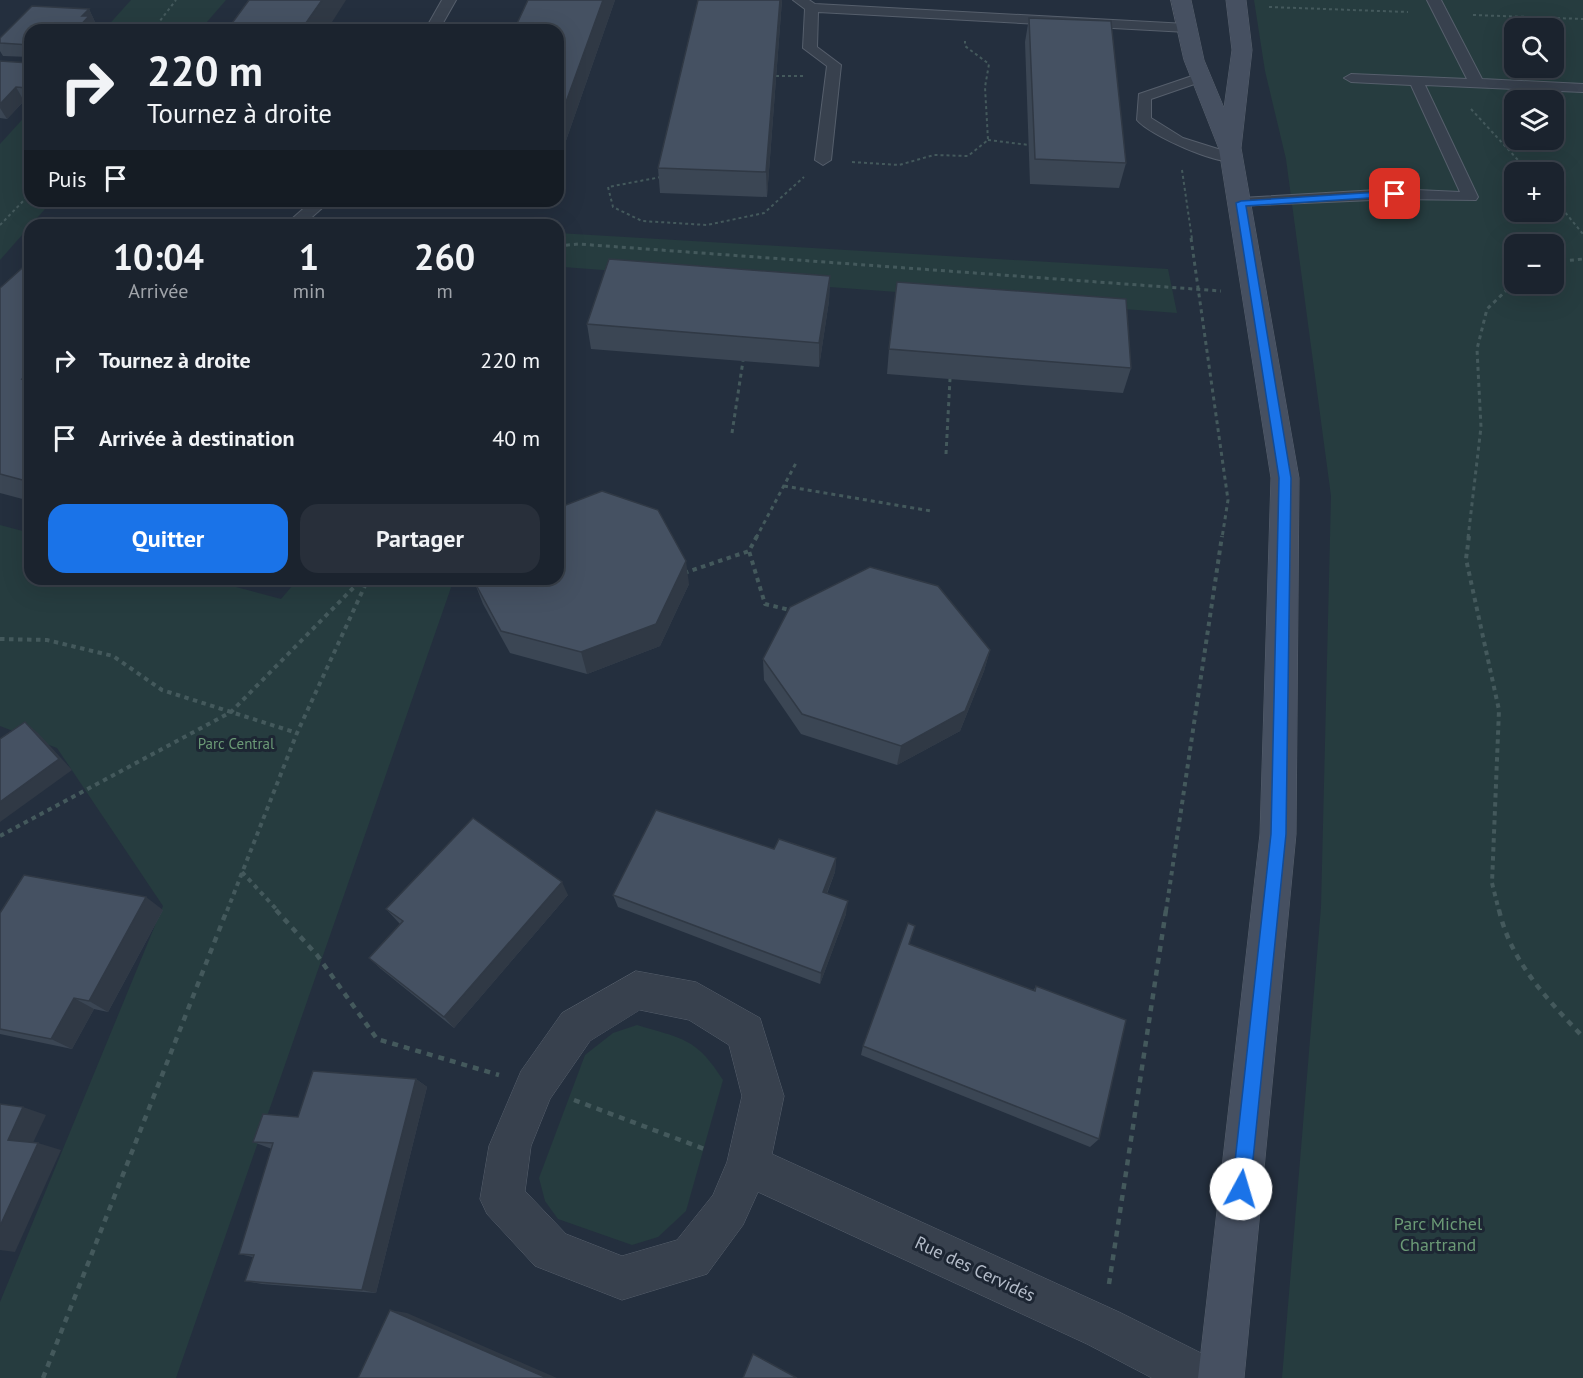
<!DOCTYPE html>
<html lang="fr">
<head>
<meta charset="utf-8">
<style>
	body { margin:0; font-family:"PT Sans",sans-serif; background:#282f3a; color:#f1f3f6; height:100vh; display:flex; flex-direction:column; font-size:22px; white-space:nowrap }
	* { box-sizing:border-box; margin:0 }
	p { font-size:20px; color:#a0a4aa }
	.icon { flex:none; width:33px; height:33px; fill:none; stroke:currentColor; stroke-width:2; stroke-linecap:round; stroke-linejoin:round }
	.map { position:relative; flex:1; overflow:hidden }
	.drawer { position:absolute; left:24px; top:219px; width:540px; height:366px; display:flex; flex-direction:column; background:#1b232e; border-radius:18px; box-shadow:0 6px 24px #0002,0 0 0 2px #39404a }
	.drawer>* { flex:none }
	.hud { position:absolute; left:24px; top:24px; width:540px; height:183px; border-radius:18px; box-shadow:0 6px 24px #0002,0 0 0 2px #39404a; background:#1b232e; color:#f1f3f6; overflow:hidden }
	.tools { position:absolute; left:1504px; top:18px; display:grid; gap:12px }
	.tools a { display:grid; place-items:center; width:60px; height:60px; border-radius:12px; background:#1b232e; box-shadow:0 6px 24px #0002,0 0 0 2px #39404a; font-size:30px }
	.pin { position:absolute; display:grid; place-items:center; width:51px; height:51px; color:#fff; margin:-26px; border-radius:12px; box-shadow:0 3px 9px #0006 }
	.me { position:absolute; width:66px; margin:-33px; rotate:6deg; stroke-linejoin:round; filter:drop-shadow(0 0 4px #0008) }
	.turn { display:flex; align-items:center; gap:21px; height:126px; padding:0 24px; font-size:27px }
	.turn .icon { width:78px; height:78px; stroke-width:2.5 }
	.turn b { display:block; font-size:42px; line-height:51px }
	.then { display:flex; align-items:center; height:57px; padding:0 24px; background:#0003; gap:12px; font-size:22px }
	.eta { display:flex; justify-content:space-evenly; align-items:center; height:102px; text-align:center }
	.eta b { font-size:36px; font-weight:700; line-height:42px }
	.button { display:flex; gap:12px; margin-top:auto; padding:12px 24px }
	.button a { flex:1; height:69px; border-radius:18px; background:#1a73e8; color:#fff; font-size:24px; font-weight:700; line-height:69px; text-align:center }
	.button a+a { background:#282f3a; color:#f1f3f6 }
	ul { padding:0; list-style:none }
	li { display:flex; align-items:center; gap:18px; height:78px; padding:0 24px }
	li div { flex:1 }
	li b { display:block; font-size:22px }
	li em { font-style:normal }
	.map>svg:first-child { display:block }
	.green { fill:#263c3f; fill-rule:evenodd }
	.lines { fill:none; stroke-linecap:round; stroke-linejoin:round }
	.lane-casing { stroke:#565f6c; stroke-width:2 }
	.street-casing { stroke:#565f6c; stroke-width:1 }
	.secondary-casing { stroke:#565f6c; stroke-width:1 }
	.path-far3 { stroke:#44595c; stroke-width:2; stroke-dasharray:3 3; stroke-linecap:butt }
	.path-far2 { stroke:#44595c; stroke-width:3; stroke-dasharray:4 4; stroke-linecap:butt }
	.path-far1 { stroke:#44595c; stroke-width:4; stroke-dasharray:4.5 4.5; stroke-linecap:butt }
	.path { stroke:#44595c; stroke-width:4.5; stroke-dasharray:6 6; stroke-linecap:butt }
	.lane { fill:#38414e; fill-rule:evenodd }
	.street { fill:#38414e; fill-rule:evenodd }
	.secondary { fill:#465061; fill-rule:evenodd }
	.wall { fill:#3b4654 }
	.shaded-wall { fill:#303945 }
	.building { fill:#455162; stroke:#303945; stroke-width:1.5 }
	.route { fill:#1a73e8; stroke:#114b97; stroke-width:1.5 }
	.labels { text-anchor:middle; stroke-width:6; stroke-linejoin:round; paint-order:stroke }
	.park-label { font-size:15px; fill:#6b9a76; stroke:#1d2633 }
	.near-park-label { font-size:18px; fill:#6b9a76; stroke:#1d2633 }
	.near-street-label { font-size:18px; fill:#b4bcc9; stroke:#1d2633 }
</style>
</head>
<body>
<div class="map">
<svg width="1583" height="1378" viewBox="0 0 1583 1378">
	<rect width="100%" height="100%" fill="#242f3e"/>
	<g class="green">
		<polygon points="131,0 226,0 200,30 104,30"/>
		<path d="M 1254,0 L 1583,0 L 1583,1378 L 1282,1378 L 1321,907 L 1331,496 L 1286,159 L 1265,71 ZM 1515,28 L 1554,28 L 1554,68 L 1515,68 ZM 1515,100 L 1554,100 L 1554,140 L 1515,140 ZM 1515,172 L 1554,172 L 1554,212 L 1515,212 ZM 1515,244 L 1554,244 L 1554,284 L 1515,284 Z"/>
		<polygon points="30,111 30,201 52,201 0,260 0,144"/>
		<polygon points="558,233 1168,269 1177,313 563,267 558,281"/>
		<polygon points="0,525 30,533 30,579 206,579 281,599 298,579 454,579 176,1378 0,1378 0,1302 163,906 57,748 0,726"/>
		<path d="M 637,1025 C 682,1039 696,1037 723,1080 L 686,1211 L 658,1237 L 632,1245 L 558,1219 L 545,1201 L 539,1178 L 585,1055 L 613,1033 Z"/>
	</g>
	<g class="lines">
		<defs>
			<g id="lane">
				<polygon points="442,0 456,0 439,30 425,30"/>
				<polygon points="793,0 809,0 815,4 1187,24 1194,28 1187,32 818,12 817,47 841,65 831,160 823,165 815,160 827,66 803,48 805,9"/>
				<polygon points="1427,0 1441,0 1482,79 1583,84 1583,92 1425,85 1478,197 1476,200 1395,199 1235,206 1233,203 1241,198 1395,189 1460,192 1411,85 1351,82 1344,78 1351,74 1467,79"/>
				<path d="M 1201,73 L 1208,77 L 1206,80 L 1151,99 L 1151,118 L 1183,138 L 1237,155 L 1240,158 L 1237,161 C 1219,166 1149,135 1137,120 L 1139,94 Z"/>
				<polygon points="312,201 330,201 303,225 285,225"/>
			</g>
			<path id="street" d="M 636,971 L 696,982 L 760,1018 L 784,1096 L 772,1154 L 1119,1312 L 1217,1361 L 1223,1378 L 1152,1378 L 1087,1344 L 758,1192 L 743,1225 L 707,1274 L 622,1300 L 535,1266 L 487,1214 L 480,1199 L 489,1146 L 521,1071 L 562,1013 ZM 640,1010 L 689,1020 L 729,1045 L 742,1096 L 727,1162 L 713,1195 L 677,1240 L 622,1256 L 566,1234 L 525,1191 L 531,1146 L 550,1099 L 590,1041 Z"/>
			<polygon id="secondary" points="1171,0 1191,0 1204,60 1224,108 1232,50 1226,0 1246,0 1252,50 1241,148 1299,478 1296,834 1244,1378 1198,1378 1260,834 1271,478 1219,149 1184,60"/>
		</defs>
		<use href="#lane" class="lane-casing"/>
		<use href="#street" class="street-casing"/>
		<use href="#secondary" class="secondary-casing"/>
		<g class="path-far3">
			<polyline points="1269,7 1408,12"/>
			<polyline points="1473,15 1583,19"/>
			<polyline points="153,30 176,0"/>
			<polyline points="776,76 805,76"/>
			<polyline points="1471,109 1529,172"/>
			<polyline points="988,140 1029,145"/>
			<polyline points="852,162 899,165 934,155 968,156 988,140 985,87 989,64 965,46 965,41"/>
			<polyline points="1182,170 1192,239"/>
			<polyline points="661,177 608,187 613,207 642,221 707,225 764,213 804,177"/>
			<polyline points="1554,199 1583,234"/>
			<polyline points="0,225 30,194"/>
		</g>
		<g class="path-far2">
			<polyline points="1191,238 1228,500 1222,538"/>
			<polyline points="558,246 578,244 1221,291"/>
			<polyline points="1554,262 1583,259"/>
			<polyline points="732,433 743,361"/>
			<polyline points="946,454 950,379"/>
			<polyline points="784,486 931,511"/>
			<polyline points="756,538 796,463"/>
			<polyline points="1468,538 1481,427 1477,349 1487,309 1515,282"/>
		</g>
		<g class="path-far1">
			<polyline points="757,536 749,551 765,604 794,611"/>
			<polyline points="1469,536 1466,559 1499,710 1492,883 1499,911"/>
			<polyline points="684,573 749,551"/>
			<polyline points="0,639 47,640 113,656 162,690 297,733"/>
			<polyline points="0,836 231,712 362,579"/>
			<polyline points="242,872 278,911"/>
			<polyline points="227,911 297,733 368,579"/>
			<polyline points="1166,911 1222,536"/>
		</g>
		<g class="path">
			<polyline points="276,910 317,955 377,1039 499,1075"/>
			<path d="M 1499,910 C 1511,962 1547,999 1583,1037"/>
			<polyline points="574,1100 707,1150"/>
			<polyline points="1109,1284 1166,910"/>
			<polyline points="43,1378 227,910"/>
		</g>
		<use href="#lane" class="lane"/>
		<use href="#street" class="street"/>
		<use href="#secondary" class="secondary"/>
	</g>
	<g class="wall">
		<polygon points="528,0 615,0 562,152 558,152 558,30"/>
		<polygon points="782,0 767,197 660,193 658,168"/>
		<polygon points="32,6 89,9 95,22 93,24 96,29 95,30 30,30 30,57 3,56 0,51 0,38"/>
		<polygon points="1029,18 1126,163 1119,188 1030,184 1025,42"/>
		<polygon points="0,61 30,63 30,101 24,101 7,119 0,118"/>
		<polygon points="30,261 30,501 0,493 0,288"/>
		<polygon points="830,276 829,301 819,367 591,349 587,324"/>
		<polygon points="889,349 1131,368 1123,393 887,374"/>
		<polygon points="474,581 689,584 660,646 587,674 510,653 483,604"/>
		<polygon points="990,650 984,671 960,731 897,765 801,734 764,680 763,659"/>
		<polygon points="774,849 836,858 835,872 827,894 846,914 820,984 618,907 613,895"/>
		<polygon points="568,895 454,1028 381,969 369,958 400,924 386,909"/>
		<polygon points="163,910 108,1012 94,1009 72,1049 0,1034 0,913"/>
		<polygon points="910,944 1033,991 1036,986 1099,1139 1090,1147 861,1055 863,1046"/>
		<polygon points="416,1079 427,1087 376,1293 262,1284 245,1281 253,1257 239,1254 272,1149 253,1142 298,1117"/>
	</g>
	<g class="shaded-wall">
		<polygon points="322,0 346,0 327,30 301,30"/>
		<polygon points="603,0 615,0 562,152 558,133 558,124"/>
		<polygon points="780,0 782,0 767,197 766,172"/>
		<polygon points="89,9 95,22 93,24 96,29 95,30 76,30 82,16"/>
		<polygon points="16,87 24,101 7,119 0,108 0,104"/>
		<polygon points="830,276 829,301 819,367 819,343"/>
		<polygon points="30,371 30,389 22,379"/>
		<polygon points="686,561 689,584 660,646 587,674 581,652"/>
		<polygon points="990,650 984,671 960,731 897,765 901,746"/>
		<polygon points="25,722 38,733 72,770 0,822 0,802"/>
		<polygon points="836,858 835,872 822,905 823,892"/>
		<polygon points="562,882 568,895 454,1028 444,1017"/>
		<polygon points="146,897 163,910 108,1012 89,1001"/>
		<polygon points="848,901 846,914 820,984 821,973"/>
		<polygon points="74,998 94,1009 72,1049 51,1039"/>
		<polygon points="416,1079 427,1087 376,1293 362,1290"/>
		<polygon points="23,1107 46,1115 31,1147 8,1140"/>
		<polygon points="38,1143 61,1150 15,1252 0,1250 0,1226"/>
		<polygon points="390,1310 407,1313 557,1378 547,1378"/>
	</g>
	<g class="building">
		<polygon points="249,0 322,0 301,30 227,30"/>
		<polygon points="528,0 603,0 558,124 558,30 514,30"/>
		<polygon points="698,0 780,0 766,172 658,168"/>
		<polygon points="32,6 89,9 82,16 89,16 76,30 30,30 30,45 0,43 0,38"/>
		<polygon points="1029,18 1111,21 1126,163 1035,159"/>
		<polygon points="0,61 30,63 30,70 28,72 30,73 30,86 28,88 16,87 0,104"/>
		<polygon points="609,259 830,276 819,343 587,324"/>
		<polygon points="30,261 30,371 22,379 30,381 30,482 0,474 0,288"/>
		<polygon points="897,282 1126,299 1131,368 889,349"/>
		<polygon points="602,491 658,510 686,561 656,624 581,652 501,631 474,581 476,579 558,579 558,508"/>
		<polygon points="870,567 938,586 990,650 965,711 901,746 802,714 763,659 790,607"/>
		<polygon points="25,722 59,759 0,802 0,739"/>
		<polygon points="656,810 774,849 779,839 836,858 823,892 848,901 821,973 613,895"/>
		<polygon points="473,818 562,882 444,1017 369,958 403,921 386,909"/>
		<polygon points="24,875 146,897 89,1001 74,998 51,1039 0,1029 0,913"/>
		<polygon points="908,923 915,926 909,944 1035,991 1036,986 1126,1020 1099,1139 863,1046"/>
		<polygon points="313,1071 416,1079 362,1290 245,1281 254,1255 239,1254 273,1143 253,1142 263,1114 298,1117"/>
		<polygon points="0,1104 23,1107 8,1140 38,1143 0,1226"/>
		<polygon points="390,1310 547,1378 358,1378"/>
		<polygon points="753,1354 797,1378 743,1378"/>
	</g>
	<polygon class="route" points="1395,191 1399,192 1399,196 1246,206 1291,478 1286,834 1250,1189 1247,1195 1241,1198 1235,1195 1232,1189 1271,834 1279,478 1236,203 1241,201"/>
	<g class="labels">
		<g class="park-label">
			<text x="236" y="749">Parc Central</text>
		</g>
		<g class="near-park-label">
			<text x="1438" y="1230">Parc Michel<tspan x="1438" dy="21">Chartrand</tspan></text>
		</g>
		<g class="near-street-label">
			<text transform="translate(975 1269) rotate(25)" y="6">Rue des Cervidés</text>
		</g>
	</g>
</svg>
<div class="tools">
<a><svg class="icon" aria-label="search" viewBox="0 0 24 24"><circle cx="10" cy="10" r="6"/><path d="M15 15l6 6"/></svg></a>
<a><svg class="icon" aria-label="layers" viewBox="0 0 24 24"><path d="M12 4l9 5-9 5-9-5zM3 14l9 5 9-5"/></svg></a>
<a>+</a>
<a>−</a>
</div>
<div class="pin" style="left:1395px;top:194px;background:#d93025"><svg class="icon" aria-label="arrive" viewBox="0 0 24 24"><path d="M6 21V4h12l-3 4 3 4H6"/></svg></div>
<svg class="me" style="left:1241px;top:1189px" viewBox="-20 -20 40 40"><circle r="19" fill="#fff"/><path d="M0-13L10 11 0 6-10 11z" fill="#1a73e8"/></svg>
<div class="hud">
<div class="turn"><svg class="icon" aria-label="right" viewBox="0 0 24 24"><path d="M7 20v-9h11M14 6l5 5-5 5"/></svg><div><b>220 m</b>Tournez à droite</div></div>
<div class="then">Puis<svg class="icon" aria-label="arrive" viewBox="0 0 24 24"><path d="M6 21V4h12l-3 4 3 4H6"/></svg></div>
</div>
<section class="drawer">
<div class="eta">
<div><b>10:04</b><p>Arrivée</p></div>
<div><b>1</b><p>min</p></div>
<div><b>260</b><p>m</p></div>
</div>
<ul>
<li><svg class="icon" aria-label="right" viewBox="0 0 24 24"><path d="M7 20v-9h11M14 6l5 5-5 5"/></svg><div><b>Tournez à droite</b></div><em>220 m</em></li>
<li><svg class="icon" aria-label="arrive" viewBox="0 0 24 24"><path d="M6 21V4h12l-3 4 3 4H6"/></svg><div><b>Arrivée à destination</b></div><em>40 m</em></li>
</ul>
<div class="button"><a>Quitter</a><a>Partager</a></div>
</section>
</div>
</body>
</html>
